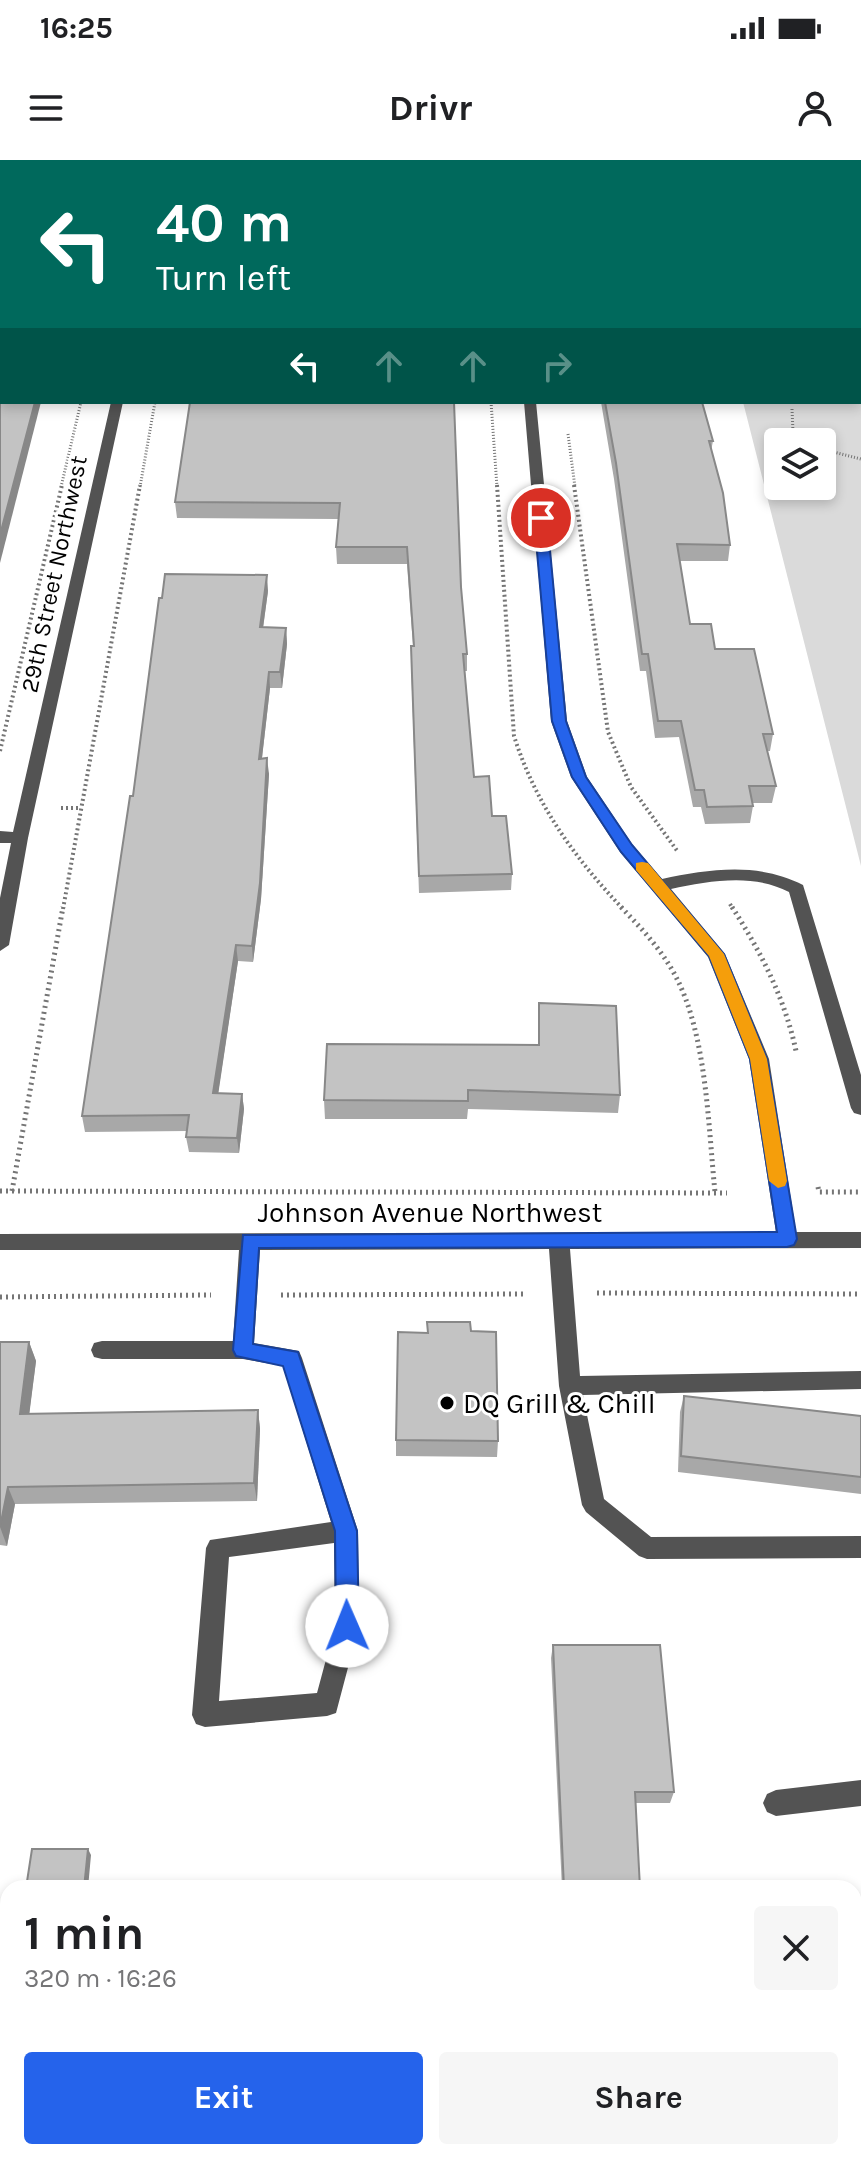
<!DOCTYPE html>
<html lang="en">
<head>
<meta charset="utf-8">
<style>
	body { margin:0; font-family:Karla,sans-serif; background:#f6f6f6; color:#202124; height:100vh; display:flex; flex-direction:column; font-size:30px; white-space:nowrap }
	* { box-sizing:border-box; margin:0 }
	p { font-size:26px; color:#757577 }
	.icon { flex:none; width:44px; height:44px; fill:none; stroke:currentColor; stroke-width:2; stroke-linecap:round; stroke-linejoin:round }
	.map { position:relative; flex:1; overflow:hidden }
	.sheet { position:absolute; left:0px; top:1720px; width:862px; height:280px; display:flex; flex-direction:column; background:#fff; border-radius:24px 24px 0 0; box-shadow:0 4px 12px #0003 }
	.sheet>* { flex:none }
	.top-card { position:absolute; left:0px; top:0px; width:862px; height:244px; box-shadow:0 4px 12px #0003; background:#00695c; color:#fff; overflow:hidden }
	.controls { position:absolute; left:764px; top:268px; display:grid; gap:16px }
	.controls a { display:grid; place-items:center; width:72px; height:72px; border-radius:8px; background:#fff; box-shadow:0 4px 12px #0003; font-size:40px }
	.pin { position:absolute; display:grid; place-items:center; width:68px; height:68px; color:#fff; margin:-34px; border:4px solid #fff; border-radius:50%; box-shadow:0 2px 8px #0007 }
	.me { position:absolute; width:88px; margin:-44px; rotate:359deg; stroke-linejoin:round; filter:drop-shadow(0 0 6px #0008) }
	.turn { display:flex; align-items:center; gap:28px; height:168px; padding:0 24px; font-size:36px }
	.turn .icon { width:104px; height:104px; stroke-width:2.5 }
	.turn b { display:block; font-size:56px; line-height:68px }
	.lanes { display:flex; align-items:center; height:76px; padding:0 24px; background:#0003; justify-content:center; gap:40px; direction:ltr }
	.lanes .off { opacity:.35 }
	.round { display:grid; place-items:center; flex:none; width:84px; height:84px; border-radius:8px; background:#f6f6f6 }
	.overview { display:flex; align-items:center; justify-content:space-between; height:136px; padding:0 24px }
	h1 { font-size:48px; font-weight:700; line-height:60px }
	.action { display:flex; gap:16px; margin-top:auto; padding:16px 24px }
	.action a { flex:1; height:92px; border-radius:8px; background:#2563eb; color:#fff; font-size:32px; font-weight:700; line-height:92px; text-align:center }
	.action a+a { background:#f6f6f6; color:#202124 }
	.status { display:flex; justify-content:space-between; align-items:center; height:56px; padding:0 40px; background:#fff; direction:ltr }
	.status svg { height:22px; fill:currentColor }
	header { display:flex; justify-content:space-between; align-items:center; height:104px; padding:0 24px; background:#fff; font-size:36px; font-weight:700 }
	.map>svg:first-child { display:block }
	.green { fill:#dadada; fill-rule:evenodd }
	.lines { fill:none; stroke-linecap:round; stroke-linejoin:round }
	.stream { fill:#a1a1a1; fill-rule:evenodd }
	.path-far2 { stroke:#757575; stroke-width:3; stroke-dasharray:1 2; stroke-linecap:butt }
	.path-far1 { stroke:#757575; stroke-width:4; stroke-dasharray:2 3; stroke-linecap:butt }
	.path { stroke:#757575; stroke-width:5; stroke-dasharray:2 4; stroke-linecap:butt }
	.minor { fill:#535353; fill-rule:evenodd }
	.wall { fill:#a8a8a8 }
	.shaded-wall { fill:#888 }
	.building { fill:#c3c3c3; stroke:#888; stroke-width:2 }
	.route { fill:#2563eb; stroke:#184099; stroke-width:2 }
	.slow { fill:#f59e0b }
	.poi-dot { fill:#000; stroke:#fff; stroke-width:3 }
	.labels { text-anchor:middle; stroke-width:6; stroke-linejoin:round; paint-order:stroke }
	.far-street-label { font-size:24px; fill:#000; stroke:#fff }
	.street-label { font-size:28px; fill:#000; stroke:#fff }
	.poi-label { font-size:28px; fill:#000; stroke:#fff; text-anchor:start }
</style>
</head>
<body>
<div class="status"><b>16:25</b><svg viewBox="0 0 49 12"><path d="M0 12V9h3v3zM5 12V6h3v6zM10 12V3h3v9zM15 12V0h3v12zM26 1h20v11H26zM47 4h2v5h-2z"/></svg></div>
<header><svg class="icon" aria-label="menu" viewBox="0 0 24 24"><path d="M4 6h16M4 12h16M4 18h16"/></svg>Drivr<svg class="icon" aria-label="person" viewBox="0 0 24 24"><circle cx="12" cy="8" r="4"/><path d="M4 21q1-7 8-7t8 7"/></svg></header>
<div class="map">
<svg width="861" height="2000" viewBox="0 0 861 2000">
	<rect width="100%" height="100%" fill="#fff"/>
	<g class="green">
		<polygon points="0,0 530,0 531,2 2,2 0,77"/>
		<path d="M 861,124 L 861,706 L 743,242 L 860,242 ZM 822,282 L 822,326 L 778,326 L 778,282 Z"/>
	</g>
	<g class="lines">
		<g class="stream">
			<polygon points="147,0 175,0 172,2 144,2"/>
			<rect x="860" y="12" width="1" height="4"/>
			<rect x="0" y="16" width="2" height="4"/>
		</g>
		<g class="path-far2">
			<polyline points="491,242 497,327"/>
			<polyline points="792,249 793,272 809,282"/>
			<polyline points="568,274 575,327"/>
			<polyline points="822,289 861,299"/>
			<polyline points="61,327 81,242"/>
			<polyline points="140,327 155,242"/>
		</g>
		<g class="path-far1">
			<path d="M 497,325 L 514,576 C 536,645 574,697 623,749"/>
			<polyline points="574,325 608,572 631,627 678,692"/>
			<polyline points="0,591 62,325"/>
			<polyline points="61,648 81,648"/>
			<polyline points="730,744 733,749"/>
			<polyline points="63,749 140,325"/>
		</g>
		<g class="path">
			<path d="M 621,747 C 641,768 661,789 675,815 C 707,875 708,965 715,1032"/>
			<path d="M 732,747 C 761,792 785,839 796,891"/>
			<polyline points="818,1027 819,1032 861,1032"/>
			<polyline points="0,1031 727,1033"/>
			<polyline points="12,1031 63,747"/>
			<polyline points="597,1133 861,1134"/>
			<polyline points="281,1135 527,1134"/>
			<polyline points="0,1137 211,1135"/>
		</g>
		<g class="minor">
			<rect x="860" y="101" width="1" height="6"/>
			<polygon points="111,242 123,242 28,678 9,785 0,791 0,738 11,683 0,683 0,671 13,672"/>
			<path d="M 524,242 L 536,242 L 567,561 L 587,617 L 632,684 L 662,719 C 709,709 759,702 803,725 L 861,915 L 861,955 L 854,953 L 851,948 L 789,732 C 753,713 709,721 671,729 L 725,794 L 769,899 L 796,1072 L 861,1072 L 861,1088 L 570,1089 L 580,1216 L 861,1211 L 861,1229 L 583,1235 L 604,1339 L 651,1377 L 861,1376 L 861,1398 L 647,1399 L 639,1396 L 586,1352 L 582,1345 L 559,1226 L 549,1089 L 260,1090 L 254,1183 L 299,1191 L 302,1198 L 358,1371 L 359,1466 L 336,1553 L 327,1556 L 205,1567 L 196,1564 L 192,1555 L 206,1388 L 210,1380 L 331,1362 L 283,1206 L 243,1199 L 102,1199 L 94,1197 L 91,1190 L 94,1183 L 102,1181 L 233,1181 L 239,1090 L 0,1090 L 0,1074 L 776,1072 L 749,899 L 708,797 L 620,692 L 571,617 L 551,561 ZM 334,1383 L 335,1466 L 317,1533 L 219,1541 L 229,1397 Z"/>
			<polygon points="861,1620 861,1646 776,1656 767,1652 763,1643 767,1634 776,1630"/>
			<polygon points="0,1843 8,1844 8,1872 0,1871"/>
			<polygon points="83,1992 113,1992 112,2000 82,2000"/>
		</g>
	</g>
	<g class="wall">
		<polygon points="454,242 461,427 467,494 467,511 465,511 474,617 492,656 512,714 511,730 419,733 411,503 413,486 407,404 337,404 336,387 338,359 177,358 175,342"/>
		<polygon points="601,242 702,242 713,281 711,291 730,385 728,401 680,401 690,464 715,489 773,574 770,591 767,591 776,626 772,643 752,643 753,646 750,663 705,664 701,647 693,647 679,577 655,578 646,511 640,511 614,319"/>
		<polygon points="268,431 263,467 286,468 287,484 282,528 270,528 262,598 269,614 261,739 253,802 238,801 218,933 242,934 244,949 239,993 189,992 186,977 187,971 85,972 82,956 133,636"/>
		<polygon points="539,843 620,935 618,953 468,949 467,959 325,959 324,940 538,885"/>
		<polygon points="471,1171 498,1281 497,1297 396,1296 396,1280 428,1173"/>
		<polygon points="0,1182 29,1182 36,1201 29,1254 258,1250 260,1269 257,1341 15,1344 7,1386 0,1385"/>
		<polygon points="684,1236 861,1256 861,1334 678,1312 680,1252"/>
		<polygon points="553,1485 674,1632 670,1643 636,1643 640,1728 562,1728 551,1498"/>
		<polygon points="0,1926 8,1926 8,1981 0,1980"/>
		<polygon points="656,1992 765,1992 656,1993"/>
	</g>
	<g class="shaded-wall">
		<polygon points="35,242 41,242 0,403 0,375"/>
		<polygon points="267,415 268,431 261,483 260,467"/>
		<polygon points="286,468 287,484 282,528 280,512"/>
		<polygon points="269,512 270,528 260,615 259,599"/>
		<polygon points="267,598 269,614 261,739 253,802 252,786"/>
		<polygon points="236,785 238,801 216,949 213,933"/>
		<polygon points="242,934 244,949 239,993 237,978"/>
		<polygon points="29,1182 36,1201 27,1272 20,1254"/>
		<polygon points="258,1250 260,1269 257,1341 254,1323"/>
		<polygon points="8,1327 15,1344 7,1386 0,1367"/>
		<polygon points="88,1689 91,1695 88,1728 84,1728"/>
	</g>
	<g class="building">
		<polygon points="0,203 2,203 2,242 35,242 0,375"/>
		<polygon points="190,242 454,242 461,427 467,494 463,494 474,617 489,616 492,656 506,656 512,714 419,716 411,486 414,486 407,387 336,387 340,343 175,342"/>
		<polygon points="605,242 702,242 713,281 709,281 723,333 730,385 677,384 690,464 711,464 715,489 754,489 773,574 763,574 776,626 749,626 753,646 707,647 704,630 695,630 681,561 658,561 648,494 642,494 616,303"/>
		<polygon points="165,414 267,415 260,467 286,468 280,512 269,512 259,599 267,598 260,723 252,786 236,785 213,933 242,934 237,978 186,977 189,955 82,956 130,636 133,636 159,438 162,438"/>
		<polygon points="539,843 616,846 620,935 468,930 468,941 324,940 327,884 539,885"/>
		<polygon points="427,1162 470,1162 471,1171 496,1172 498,1281 396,1280 398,1172 428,1173"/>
		<polygon points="0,1182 29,1182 20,1254 258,1250 254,1323 8,1327 0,1367"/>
		<polygon points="684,1236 861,1256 861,1317 681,1296"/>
		<polygon points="553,1485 660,1485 674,1632 635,1632 640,1728 564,1728"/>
		<polygon points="32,1689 88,1689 84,1728 26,1728"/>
		<rect x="0" y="1926" width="8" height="47"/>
	</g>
	<polygon class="route" points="541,354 547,358 566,561 586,617 632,685 724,794 767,899 797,1079 794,1085 787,1087 259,1088 253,1184 298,1192 357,1371 359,1466 355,1473 347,1476 340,1473 336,1466 335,1371 283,1206 236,1196 233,1190 243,1075 777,1072 750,899 709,796 621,692 572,617 552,561 534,358"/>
	<polygon class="slow" points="642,702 648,703 724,794 767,899 787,1021 785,1026 778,1028 769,1021 750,899 709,796 636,710 636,703"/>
	<circle class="poi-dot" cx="447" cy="1243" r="8"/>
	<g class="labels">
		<g class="far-street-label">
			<text transform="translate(54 414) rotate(-78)" y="8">29th Street Northwest</text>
		</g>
		<g class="street-label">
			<text x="430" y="1062">Johnson Avenue Northwest</text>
		</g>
		<g class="poi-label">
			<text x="463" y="1253">DQ Grill &amp; Chill</text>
		</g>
	</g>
</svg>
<div class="controls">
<a><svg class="icon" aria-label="layers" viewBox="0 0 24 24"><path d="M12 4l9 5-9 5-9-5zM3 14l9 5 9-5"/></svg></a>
</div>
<div class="pin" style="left:541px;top:358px;background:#d93025"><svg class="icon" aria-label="arrive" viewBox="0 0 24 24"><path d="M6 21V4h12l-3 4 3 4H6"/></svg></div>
<svg class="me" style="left:347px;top:1466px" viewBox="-20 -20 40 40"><circle r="19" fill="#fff"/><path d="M0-13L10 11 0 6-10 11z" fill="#2563eb"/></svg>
<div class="top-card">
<div class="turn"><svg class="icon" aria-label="left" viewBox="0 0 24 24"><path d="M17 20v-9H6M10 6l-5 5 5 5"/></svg><div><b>40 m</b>Turn left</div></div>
<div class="lanes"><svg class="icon" aria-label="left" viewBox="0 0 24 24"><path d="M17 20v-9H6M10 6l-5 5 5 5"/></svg><svg class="icon off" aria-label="ahead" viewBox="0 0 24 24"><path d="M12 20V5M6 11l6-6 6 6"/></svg><svg class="icon off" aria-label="ahead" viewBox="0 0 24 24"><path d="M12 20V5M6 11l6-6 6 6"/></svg><svg class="icon off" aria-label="right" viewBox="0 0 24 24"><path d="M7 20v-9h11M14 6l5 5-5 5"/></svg></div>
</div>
<section class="sheet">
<div class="overview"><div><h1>1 min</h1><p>320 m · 16:26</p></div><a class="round"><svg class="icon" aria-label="close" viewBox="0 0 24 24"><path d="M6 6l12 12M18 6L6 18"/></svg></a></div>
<div class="action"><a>Exit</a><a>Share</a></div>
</section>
</div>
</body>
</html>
